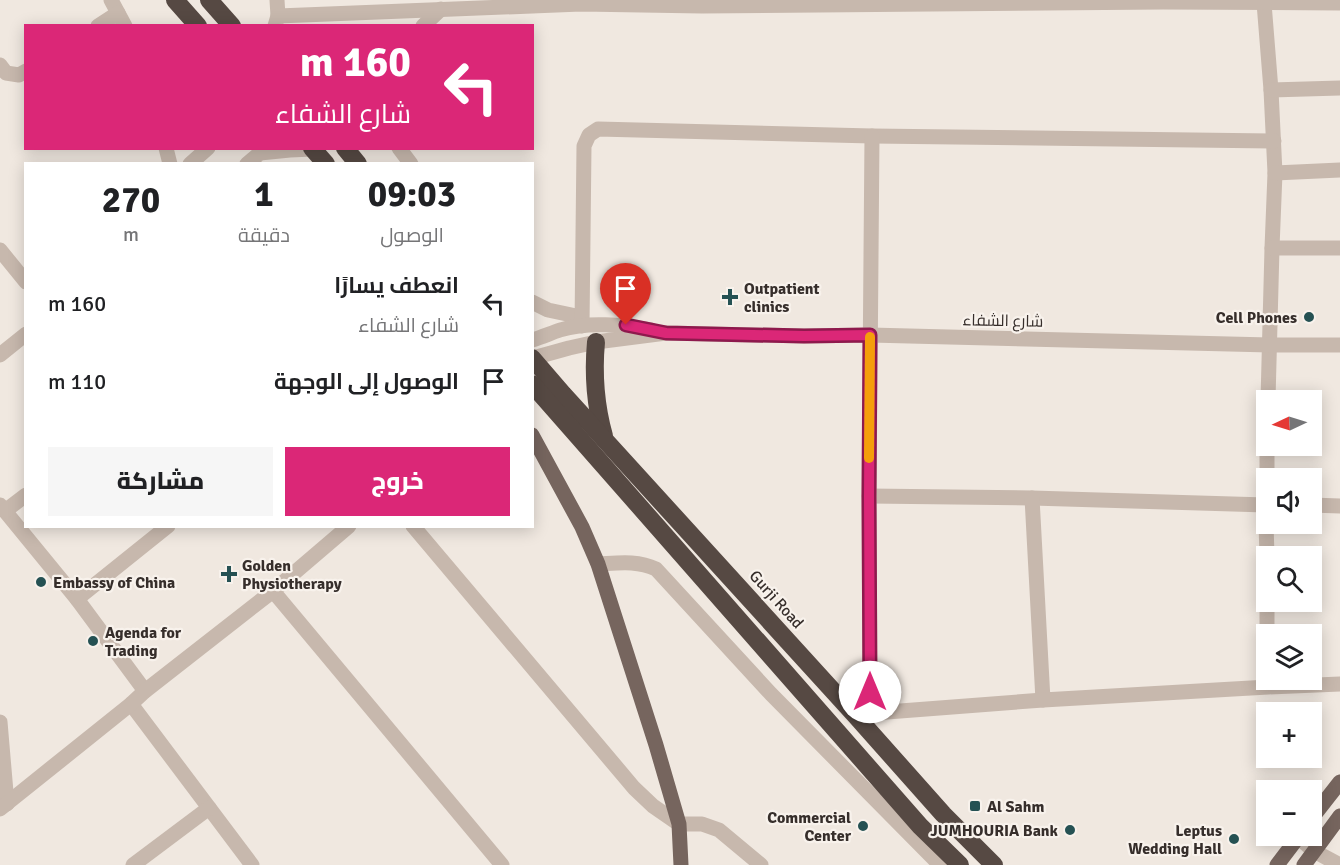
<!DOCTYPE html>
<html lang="ar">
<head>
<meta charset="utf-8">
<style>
	body { margin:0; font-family:Signika,Cairo,sans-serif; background:#f6f6f6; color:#202124; direction:rtl; height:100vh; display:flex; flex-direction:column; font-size:22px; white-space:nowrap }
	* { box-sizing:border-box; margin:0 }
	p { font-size:20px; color:#757577 }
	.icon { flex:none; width:33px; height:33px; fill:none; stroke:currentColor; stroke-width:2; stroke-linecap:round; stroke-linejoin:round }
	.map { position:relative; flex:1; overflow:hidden; direction:ltr }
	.side { position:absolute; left:24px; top:162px; width:510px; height:366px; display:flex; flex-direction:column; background:#fff; border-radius:0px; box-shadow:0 3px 15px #0003; direction:rtl }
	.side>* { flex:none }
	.top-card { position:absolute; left:24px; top:24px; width:510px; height:126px; border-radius:0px; box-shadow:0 3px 15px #0003; direction:rtl; background:#db2777; color:#fff; overflow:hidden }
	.needle { width:39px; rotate:266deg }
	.buttons { position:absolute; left:1256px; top:390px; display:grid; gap:12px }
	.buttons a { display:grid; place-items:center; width:66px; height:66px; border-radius:0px; background:#fff; box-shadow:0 3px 15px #0003; font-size:30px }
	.pin { position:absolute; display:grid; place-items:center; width:51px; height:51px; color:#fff; margin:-62px -26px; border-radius:50% 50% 50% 0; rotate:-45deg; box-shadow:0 0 6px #0007 }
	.pin .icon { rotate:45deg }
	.me { position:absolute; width:66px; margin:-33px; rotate:0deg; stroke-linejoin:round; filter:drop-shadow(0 0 4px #0008) }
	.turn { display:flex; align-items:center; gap:21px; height:126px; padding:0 24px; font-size:27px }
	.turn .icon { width:78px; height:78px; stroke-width:2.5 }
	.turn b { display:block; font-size:42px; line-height:51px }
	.eta { display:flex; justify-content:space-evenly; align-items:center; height:102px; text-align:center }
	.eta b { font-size:36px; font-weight:800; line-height:42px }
	.button { display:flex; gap:12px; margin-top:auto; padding:12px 24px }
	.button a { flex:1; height:69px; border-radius:0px; background:#db2777; color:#fff; font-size:24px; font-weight:800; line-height:69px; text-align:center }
	.button a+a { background:#f6f6f6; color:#202124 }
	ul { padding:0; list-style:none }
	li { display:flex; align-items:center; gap:18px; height:78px; padding:0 24px }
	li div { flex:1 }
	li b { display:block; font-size:22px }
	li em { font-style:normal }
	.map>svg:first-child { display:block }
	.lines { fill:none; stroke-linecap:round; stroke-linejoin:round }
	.minor { stroke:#c7b8ad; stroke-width:15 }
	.major { stroke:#76655e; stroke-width:15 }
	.highway { stroke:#564943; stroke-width:18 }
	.route-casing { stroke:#8e194d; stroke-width:15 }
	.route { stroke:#db2777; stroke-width:10 }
	.slow { stroke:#f59e0b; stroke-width:10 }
	.poi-dot { fill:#255153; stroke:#f8f2ec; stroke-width:2 }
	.labels { text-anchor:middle; stroke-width:4.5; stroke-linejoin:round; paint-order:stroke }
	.poi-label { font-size:16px; font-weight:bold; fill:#362e2b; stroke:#f8f2ec; text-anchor:start }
	.street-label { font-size:16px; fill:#362e2b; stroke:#f8f2ec }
</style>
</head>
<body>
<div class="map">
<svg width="1340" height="865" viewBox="0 0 1340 865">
	<rect width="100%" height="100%" fill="#f0e8e0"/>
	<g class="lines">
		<g class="minor">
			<polyline points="111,0 125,26"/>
			<polyline points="277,0 278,16"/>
			<polyline points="1264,3 1271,90 1275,173 1272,248 1268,400"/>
			<polyline points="98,26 118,13"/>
			<polyline points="275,26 278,16 581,4 702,6 1163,2 1340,3"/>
			<polyline points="423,26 441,9"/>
			<polyline points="0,65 6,73 19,75 26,71"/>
			<polyline points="1271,90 1340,88"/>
			<polyline points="166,148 170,164"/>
			<polyline points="399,148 411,164"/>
			<polyline points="190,164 208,148"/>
			<polyline points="247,164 260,153 290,150 313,149"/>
			<polyline points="1275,173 1340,170"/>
			<polyline points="1272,248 1340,248"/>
			<polyline points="0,250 26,282"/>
			<polyline points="532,302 548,310 581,317"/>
			<polyline points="582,326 584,146 589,135 598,129 872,136 1274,141"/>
			<path d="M 532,340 C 542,337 551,333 560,330 C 589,321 622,325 651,330"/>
			<polyline points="0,355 26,334"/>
			<polyline points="533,358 569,348 596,342 666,333 804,336 870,335 1270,345 1340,345"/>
			<polyline points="1267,478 1267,446"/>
			<polyline points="869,496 1032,498 1266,505"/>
			<polyline points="1032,498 1043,700"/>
			<polyline points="0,505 77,599 145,691"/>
			<polyline points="1311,505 1340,506"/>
			<polyline points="5,511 26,495"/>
			<polyline points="1266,524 1267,556"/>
			<polyline points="413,526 634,788 653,806 679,824 702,824 719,830 761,865"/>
			<path d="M 598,564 C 618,563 637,560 656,569 L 771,694 L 940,865"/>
			<polyline points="273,591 502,865"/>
			<polyline points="77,599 168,526"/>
			<polyline points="1267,602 1267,634"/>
			<polyline points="131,704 252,865"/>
			<polyline points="861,714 1043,700 1268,687 1340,684"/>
			<polyline points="870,714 869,496 872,136"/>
			<polyline points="0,722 7,804"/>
			<polyline points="0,809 131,704 145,691 273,591 349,526"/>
			<polyline points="1298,837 1314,851 1340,865"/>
			<polyline points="133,865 209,808"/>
		</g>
		<g class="major">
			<polyline points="532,435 582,527 598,564 656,745 679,824 681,865"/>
			<polyline points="1311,819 1340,782"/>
			<polyline points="1277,865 1299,836"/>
			<polyline points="1304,865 1340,816"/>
		</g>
		<g class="highway">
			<polyline points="175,0 198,26"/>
			<polyline points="209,0 232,26"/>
			<polyline points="312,148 326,164"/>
			<polyline points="345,148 358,164"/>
			<path d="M 596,342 C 593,375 595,404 604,436"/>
			<polyline points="532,358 563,394 855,715 943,814 994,865"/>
			<polyline points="532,384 920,826 960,865"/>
		</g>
	</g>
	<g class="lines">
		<defs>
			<polyline id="route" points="626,325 666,333 804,336 870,335 869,496 870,692"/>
		</defs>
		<use href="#route" class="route-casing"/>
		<use href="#route" class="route"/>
		<polyline class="slow" points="869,458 870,337"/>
	</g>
	<g class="poi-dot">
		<path d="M727 288h6v6h6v6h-6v6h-6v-6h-6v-6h6z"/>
		<circle cx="1309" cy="317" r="6"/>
		<path d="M226 565h6v6h6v6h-6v6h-6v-6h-6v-6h6z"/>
		<circle cx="41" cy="582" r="6"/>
		<circle cx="93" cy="641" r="6"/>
		<rect x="969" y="800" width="12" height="12" rx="3"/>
		<circle cx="863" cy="826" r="6"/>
		<circle cx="1070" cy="830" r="6"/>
		<circle cx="1234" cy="839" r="6"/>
	</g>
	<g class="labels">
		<g class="poi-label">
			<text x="744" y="294">Outpatient<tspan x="744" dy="18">clinics</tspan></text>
			<text x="1297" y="323" text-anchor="end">Cell Phones</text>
			<text x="242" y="571">Golden<tspan x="242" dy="18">Physiotherapy</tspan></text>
			<text x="53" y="588">Embassy of China</text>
			<text x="105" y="638">Agenda for<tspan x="105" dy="18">Trading</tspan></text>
			<text x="987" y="812">Al Sahm</text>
			<text x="851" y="823" text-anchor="end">Commercial<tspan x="851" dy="18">Center</tspan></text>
			<text x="1058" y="836" text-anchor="end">JUMHOURIA Bank</text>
			<text x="1222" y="836" text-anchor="end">Leptus<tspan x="1222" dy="18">Wedding Hall</tspan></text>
		</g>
		<g class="street-label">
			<text transform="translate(1003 320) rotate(1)" y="6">شارع الشفاء</text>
			<text transform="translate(777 599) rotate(48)" y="6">Gurji Road</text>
		</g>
	</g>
</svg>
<div class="buttons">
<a><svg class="needle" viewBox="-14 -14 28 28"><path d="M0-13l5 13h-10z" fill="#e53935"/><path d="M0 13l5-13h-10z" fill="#757577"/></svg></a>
<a><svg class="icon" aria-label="sound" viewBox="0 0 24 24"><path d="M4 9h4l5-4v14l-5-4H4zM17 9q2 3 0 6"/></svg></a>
<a><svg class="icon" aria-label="search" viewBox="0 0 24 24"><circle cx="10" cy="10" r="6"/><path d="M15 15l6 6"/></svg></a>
<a><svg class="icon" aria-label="layers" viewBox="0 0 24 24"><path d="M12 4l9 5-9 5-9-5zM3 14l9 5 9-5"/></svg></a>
<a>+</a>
<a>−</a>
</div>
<div class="pin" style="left:626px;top:325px;background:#d93025"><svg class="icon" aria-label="arrive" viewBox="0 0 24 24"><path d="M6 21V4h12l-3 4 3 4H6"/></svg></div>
<svg class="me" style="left:870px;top:692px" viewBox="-20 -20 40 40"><circle r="19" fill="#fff"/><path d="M0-13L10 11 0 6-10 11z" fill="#db2777"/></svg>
<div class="top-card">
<div class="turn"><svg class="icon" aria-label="left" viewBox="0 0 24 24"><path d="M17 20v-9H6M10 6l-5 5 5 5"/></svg><div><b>160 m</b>شارع الشفاء</div></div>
</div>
<section class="side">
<div class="eta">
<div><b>09:03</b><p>الوصول</p></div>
<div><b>1</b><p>دقيقة</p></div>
<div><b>270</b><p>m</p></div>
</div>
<ul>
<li><svg class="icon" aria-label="left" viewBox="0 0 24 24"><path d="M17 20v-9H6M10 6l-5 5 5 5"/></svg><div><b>انعطف يسارًا</b><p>شارع الشفاء</p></div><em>160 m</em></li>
<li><svg class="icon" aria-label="arrive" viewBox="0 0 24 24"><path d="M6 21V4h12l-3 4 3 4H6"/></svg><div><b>الوصول إلى الوجهة</b></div><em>110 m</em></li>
</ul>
<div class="button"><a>خروج</a><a>مشاركة</a></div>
</section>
</div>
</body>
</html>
